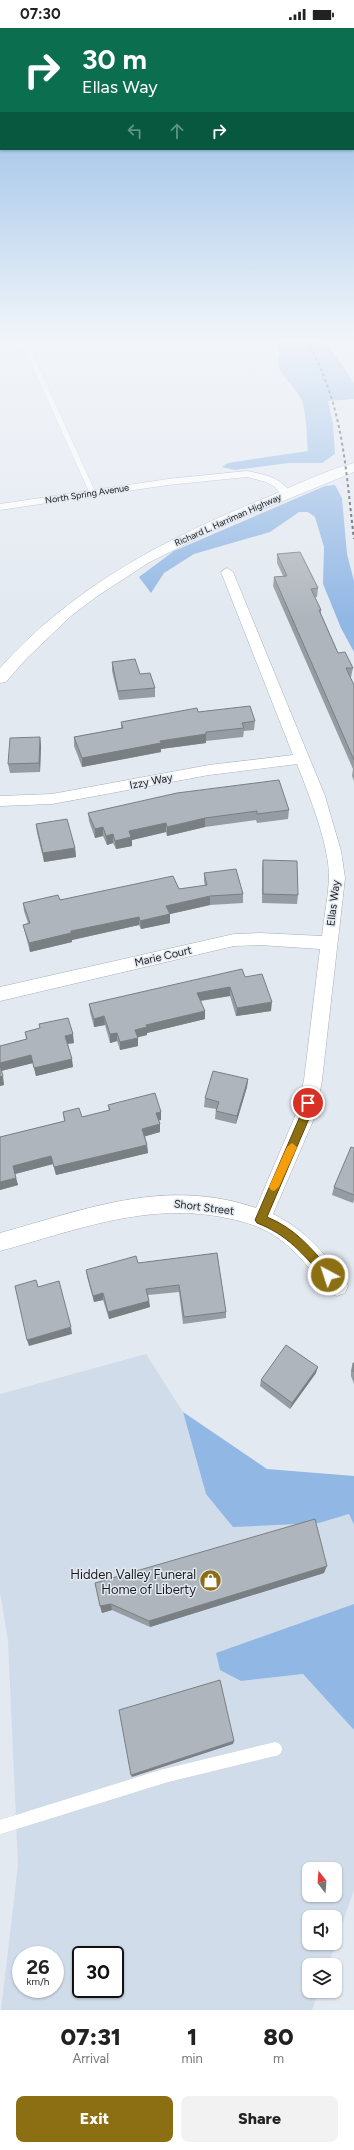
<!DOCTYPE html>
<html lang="en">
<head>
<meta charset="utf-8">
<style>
	body { margin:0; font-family:Figtree,sans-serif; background:#f2f2f2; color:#222; height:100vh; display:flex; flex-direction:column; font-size:15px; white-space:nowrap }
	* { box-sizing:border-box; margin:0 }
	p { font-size:13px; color:#767676 }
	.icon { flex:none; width:22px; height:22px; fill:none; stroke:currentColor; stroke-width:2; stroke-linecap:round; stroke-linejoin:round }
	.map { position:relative; height:1982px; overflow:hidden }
	.side { display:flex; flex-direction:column; background:#fff; flex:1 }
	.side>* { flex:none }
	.guide { position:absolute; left:0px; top:0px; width:354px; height:122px; box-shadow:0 1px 3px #0004; background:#0b6e4f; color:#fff; overflow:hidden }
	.needle { width:26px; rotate:343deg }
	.fabs { position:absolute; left:302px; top:1834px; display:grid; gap:8px }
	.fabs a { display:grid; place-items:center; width:40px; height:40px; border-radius:8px; background:#fff; box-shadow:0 1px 3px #0004; font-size:20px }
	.speed { position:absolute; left:12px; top:1918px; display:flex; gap:8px; font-size:20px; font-weight:700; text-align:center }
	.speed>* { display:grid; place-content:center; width:52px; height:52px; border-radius:50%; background:#fff; box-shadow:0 1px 3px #0004; line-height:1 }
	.speed small { font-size:10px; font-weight:400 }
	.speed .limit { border:2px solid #111; border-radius:6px; background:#fff; color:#111 }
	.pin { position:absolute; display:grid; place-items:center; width:34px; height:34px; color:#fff; margin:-17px; border:2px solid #fff; border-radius:50%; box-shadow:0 1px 4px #0007 }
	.me { position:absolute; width:44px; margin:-22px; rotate:320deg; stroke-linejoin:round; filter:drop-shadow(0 0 3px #0008) }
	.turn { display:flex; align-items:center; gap:14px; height:84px; padding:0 16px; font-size:18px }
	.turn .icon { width:52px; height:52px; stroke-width:2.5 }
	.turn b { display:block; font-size:28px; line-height:34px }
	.lanes { display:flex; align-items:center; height:38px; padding:0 16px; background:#0003; justify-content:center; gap:20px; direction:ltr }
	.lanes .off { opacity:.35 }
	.eta { display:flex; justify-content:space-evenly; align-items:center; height:68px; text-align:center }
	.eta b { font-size:24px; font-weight:800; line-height:28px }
	.cta { display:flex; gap:8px; margin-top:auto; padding:8px 16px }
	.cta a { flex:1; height:46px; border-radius:8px; background:#8c6f12; color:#fff; font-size:16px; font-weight:800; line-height:46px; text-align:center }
	.cta a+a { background:#f2f2f2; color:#222 }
	.status { display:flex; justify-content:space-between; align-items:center; height:28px; padding:0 20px; background:#fff; direction:ltr }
	.status svg { height:11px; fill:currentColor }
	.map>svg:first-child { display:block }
	.built { fill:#d1dcea; fill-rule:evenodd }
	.forest { fill:#91b7e4 }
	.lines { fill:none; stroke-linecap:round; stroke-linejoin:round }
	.service-far1-casing { stroke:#aaafb7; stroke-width:6 }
	.service-casing { stroke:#aaafb7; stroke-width:14 }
	.minor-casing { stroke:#aaafb7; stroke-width:1 }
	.secondary-casing { stroke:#aaafb7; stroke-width:1 }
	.service-far1 { stroke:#fff; stroke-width:5.5 }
	.service { stroke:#fff; stroke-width:14 }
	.minor { fill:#fff; fill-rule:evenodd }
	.secondary { fill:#fff; fill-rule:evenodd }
	.rail { stroke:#3b3d41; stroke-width:2; stroke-dasharray:3 3; stroke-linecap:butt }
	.wall { fill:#969ca2 }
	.shaded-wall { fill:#7a7f84 }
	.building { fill:#afb5bc; stroke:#7a7f84 }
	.route { fill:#8c6f12; stroke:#5b480c }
	.slow { fill:#f59e0b }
	.labels { text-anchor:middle; stroke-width:3; stroke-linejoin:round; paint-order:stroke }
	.far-street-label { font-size:9px; fill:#1a1c1f; stroke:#e3e9f1 }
	.street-label { font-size:11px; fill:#1a1c1f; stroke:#e3e9f1 }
	.near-poi-label { font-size:13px; fill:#1a1c1f; stroke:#e3e9f1; text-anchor:end }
</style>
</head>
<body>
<div class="status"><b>07:30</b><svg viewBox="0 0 49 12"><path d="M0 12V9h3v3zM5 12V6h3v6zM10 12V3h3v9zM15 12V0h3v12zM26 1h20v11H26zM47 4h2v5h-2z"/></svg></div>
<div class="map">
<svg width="354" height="1982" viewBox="0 0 354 1982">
	<rect width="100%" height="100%" fill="#e3e9f1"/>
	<path class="built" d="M 146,1326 L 183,1384 L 206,1466 L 319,1495 L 349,1486 L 354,1497 L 354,1576 L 216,1625 L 241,1653 L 303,1646 L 354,1702 L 354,1862 L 328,1937 L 309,1937 L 309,1963 L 319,1963 L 312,1982 L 1,1982 L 18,1837 L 8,1613 L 0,1564 L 0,1366 ZM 309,1841 L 335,1841 L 335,1867 L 309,1867 ZM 309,1889 L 335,1889 L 335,1915 L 309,1915 ZM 21,1927 L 55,1927 L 55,1961 L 21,1961 ZM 81,1927 L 115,1927 L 115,1961 L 81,1961 Z"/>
	<g class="forest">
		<path d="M 275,313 L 325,313 L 354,355 L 354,371 L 328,373 L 333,396 L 335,426 L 322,435 L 289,435 L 235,442 L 222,439 L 228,435 L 308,423 C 307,412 306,379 301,371 C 292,351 273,348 280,323 Z"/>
		<polygon points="335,457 342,470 347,526 354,553 354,624 341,600 323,556 324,519 315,489 308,484 299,484 270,504 194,526 164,545 151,565 139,549 174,523 325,458"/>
		<polygon points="183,1384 267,1441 354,1448 354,1497 349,1486 319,1495 233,1499 206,1466"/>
		<polygon points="354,1576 354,1702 303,1646 241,1653 220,1642 216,1625"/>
	</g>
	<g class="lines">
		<defs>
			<polyline id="service-far1" points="0,314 15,314 29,324 93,466"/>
			<polyline id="service" points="0,1799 164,1748 275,1721"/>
			<g id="minor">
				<path d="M 247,443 C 267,447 280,449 293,467 L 287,470 L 283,469 L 275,459 L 266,454 L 247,449 L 168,457 L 0,482 L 0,476 L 168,451 Z"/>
				<path d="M 227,540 L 233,544 L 325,768 L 341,823 L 345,850 L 322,1052 L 316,1086 L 273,1186 C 308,1204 320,1222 345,1251 L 348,1258 L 345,1265 L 337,1268 L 329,1265 C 313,1245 299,1225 278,1210 C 264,1200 247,1194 231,1191 C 151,1172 77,1202 0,1223 L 0,1205 C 87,1181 166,1149 256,1180 L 296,1086 L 304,1052 L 320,921 L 260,917 L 234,918 L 0,973 L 0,959 L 234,906 L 260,905 L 322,908 C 324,889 328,870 329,851 C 330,818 309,767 297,736 L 209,747 L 52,776 L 0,778 L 0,768 L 52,766 L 209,737 L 293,727 L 221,544 Z"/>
			</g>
			<path id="secondary" d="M 354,435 L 354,444 L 222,498 L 148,535 L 96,569 L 71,588 L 26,631 L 6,654 L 0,655 L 0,640 C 75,556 172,507 275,466 C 300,455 327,442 354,435 Z"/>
		</defs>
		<use href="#service-far1" class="service-far1-casing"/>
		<use href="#service" class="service-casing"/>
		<use href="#minor" class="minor-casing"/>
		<use href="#secondary" class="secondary-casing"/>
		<use href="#service-far1" class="service-far1"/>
		<use href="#service" class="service"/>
		<use href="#minor" class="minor"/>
		<use href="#secondary" class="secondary"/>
		<path class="rail" d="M 307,313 C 344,379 345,438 354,511"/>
	</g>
	<g class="wall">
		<polygon points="277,526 318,560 317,569 315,569 321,582 321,586 338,625 353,640 351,649 350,649 354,657 354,753 352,748 353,741 273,558 274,549 283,548 277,535"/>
		<polygon points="112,634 155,660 155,669 119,672 112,643"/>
		<polygon points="198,684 255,693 254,702 244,703 243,709 206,713 206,715 161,721 161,724 82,739 74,718 74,709 121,700 121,694"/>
		<polygon points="40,709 41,718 40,744 10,745 8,736"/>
		<polygon points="289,782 288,791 257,795 256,792 205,799 167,808 166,804 132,812 132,818 116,821 113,815 107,817 103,808 95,810 89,793 88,785"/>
		<polygon points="36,796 75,820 76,829 44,834 37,805"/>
		<polygon points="263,832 298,867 297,876 262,875 262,841"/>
		<polygon points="204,845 243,866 243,875 210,877 170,886 170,895 141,901 139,897 72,912 72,914 30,924 25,905 23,897 28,895 24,883 23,875 179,861 205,858 204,853"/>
		<polygon points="245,949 271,983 236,988 230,968 201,973 205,991 147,1005 147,1007 138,1009 138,1018 120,1022 117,1013 110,1015 105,997 94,999 90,984 89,976"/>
		<polygon points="25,1004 74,1015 68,1016 73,1039 36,1048 33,1035 1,1043 4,1057 0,1058 0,1018 26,1011"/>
		<polygon points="248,1051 247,1059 236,1096 215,1091 216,1081 204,1079 205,1070"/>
		<polygon points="108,1077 161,1092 158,1092 160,1096 160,1104 145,1108 147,1117 148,1125 56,1147 53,1136 15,1146 18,1157 0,1162 0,1109 64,1093 63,1084 82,1089 109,1083"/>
		<polygon points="354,1120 354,1172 353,1175 332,1167 334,1159"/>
		<polygon points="217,1225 226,1284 226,1290 183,1296 179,1264 148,1267 150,1279 109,1291 103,1272 94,1274 87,1249 86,1242"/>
		<polygon points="353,1335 354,1335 354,1356 351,1348 351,1342"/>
		<polygon points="316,1345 290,1381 260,1358 261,1352"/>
		<polygon points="324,1545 150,1599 112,1582 102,1585 95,1555"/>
	</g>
	<g class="shaded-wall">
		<polygon points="206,706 206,715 161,721 161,724 82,739 82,730 160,713"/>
		<polygon points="40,709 41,718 40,744 39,735"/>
		<polygon points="205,790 205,799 167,808 167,799"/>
		<polygon points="166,795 166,804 132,812 132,818 116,821 115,813 129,803"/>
		<polygon points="103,799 103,808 95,810 95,801"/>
		<polygon points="113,806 113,815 107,817 106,808"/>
		<polygon points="75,820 76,829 44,834 43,825"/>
		<polygon points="210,868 210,877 170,886 170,895 141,901 140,893 166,878"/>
		<polygon points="139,889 139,897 72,912 72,914 30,924 29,915 71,903"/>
		<polygon points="230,959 230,968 197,973 197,965"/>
		<polygon points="272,974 271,983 236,988 237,980"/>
		<polygon points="205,983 205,991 147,1005 147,1007 135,1010 135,1002 146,997"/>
		<polygon points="104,988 105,997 94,999 94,991"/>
		<polygon points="117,1005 117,1013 110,1015 110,1006"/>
		<polygon points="73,1006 74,1015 66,1016 65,1008"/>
		<polygon points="138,1010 138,1018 120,1022 120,1014"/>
		<polygon points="31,1027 33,1035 1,1043 0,1035"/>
		<polygon points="72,1031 73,1039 36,1048 34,1040"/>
		<polygon points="3,1048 4,1057 0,1058 0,1049"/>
		<polygon points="248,1051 247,1059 236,1096 237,1088"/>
		<polygon points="161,1084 161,1092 156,1093 156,1085"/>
		<polygon points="160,1096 160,1104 143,1109 142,1101"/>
		<polygon points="147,1117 148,1125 56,1147 54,1139"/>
		<polygon points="51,1128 53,1136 15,1146 13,1138"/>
		<polygon points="16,1150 18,1157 0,1162 0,1154"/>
		<polygon points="103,1265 103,1272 94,1274 93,1268"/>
		<polygon points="149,1273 150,1279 109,1291 108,1284"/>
		<polygon points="71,1299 72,1306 29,1318 27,1312"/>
		<polygon points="318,1339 316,1345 290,1381 292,1375"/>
		<polygon points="327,1538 324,1545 150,1599 149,1593"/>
		<polygon points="111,1576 112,1582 102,1585 100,1578"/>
		<polygon points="234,1713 233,1716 132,1749 131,1747"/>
	</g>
	<g class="building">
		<polygon points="300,524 318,560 311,561 321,582 319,582 338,625 345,624 353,640 346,640 354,657 354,732 274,549 287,548 277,526"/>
		<polygon points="135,631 140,646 150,645 155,660 118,663 112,634"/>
		<polygon points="250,678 255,693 242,695 244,700 206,704 206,706 160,713 161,715 82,730 74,709 123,700 121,694 197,680 198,684"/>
		<polygon points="40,709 39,735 8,736 10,710"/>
		<polygon points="279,752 289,782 257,786 257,783 205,790 167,799 166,795 129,803 131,809 115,813 113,806 106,808 103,799 95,801 88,785 177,765"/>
		<polygon points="67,791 75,820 43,825 36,796"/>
		<polygon points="263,832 297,833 298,867 263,866"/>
		<polygon points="236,841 243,866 210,868 166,878 170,886 140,893 139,889 71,903 71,905 29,915 23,897 30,895 23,875 58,867 60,872 173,848 179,861 207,857 204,845"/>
		<polygon points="242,941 245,949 262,946 272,974 237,980 230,959 197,965 205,983 146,997 147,999 135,1002 138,1010 120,1014 117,1005 110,1006 104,988 94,991 89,976"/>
		<polygon points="68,990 73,1006 65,1008 72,1031 34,1040 31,1027 0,1035 0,1018 27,1011 25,1004 40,1000 39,996"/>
		<polygon points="0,1037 3,1048 0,1049"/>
		<polygon points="213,1043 248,1051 237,1088 216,1083 219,1074 205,1070"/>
		<polygon points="155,1065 161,1084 156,1085 160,1096 142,1101 147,1117 54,1139 51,1128 13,1138 16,1150 0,1154 0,1109 65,1093 63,1084 79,1080 82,1089 110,1082 108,1077"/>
		<polygon points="351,1119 354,1120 354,1167 334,1159"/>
		<polygon points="217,1225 226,1284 184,1289 179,1257 146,1261 149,1273 108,1284 103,1265 93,1268 86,1242 136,1228 138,1235"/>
		<polygon points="36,1252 38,1259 59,1253 71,1299 27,1312 15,1258"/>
		<polygon points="286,1317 318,1339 292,1375 261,1352"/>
		<polygon points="353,1335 354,1335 354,1344 353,1342"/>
		<polygon points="315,1491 327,1538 149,1593 111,1576 100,1578 95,1555"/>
		<polygon points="220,1652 234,1713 131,1747 119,1682"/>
	</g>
	<linearGradient id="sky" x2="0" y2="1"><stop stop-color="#81b1e2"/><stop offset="0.53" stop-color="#f2f5f9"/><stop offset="1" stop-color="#f2f5f9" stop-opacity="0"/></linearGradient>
	<rect width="354" height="591" fill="url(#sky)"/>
	<path class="route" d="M 308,1071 L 313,1075 L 311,1086 L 267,1189 C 295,1200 312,1221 331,1243 L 333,1247 L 331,1250 L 328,1252 L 324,1250 C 303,1226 288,1207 257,1195 L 255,1192 L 301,1086 L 304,1075 Z"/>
	<polygon class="slow" points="292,1115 297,1119 279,1159 274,1163 271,1162 269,1159 287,1119"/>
	<defs>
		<symbol id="shop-disc" viewBox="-11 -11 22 22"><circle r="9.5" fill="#8c6f12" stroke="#e3e9f1"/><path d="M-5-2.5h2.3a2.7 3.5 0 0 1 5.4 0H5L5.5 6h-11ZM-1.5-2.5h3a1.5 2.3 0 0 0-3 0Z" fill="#fff"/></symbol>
	</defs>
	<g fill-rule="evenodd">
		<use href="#shop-disc" x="198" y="1540" width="25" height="25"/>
	</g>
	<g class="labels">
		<g class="far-street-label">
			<text transform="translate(87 466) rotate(-9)" y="3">North Spring Avenue</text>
			<text transform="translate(228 492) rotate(-24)" y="3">Richard L. Harriman Highway</text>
		</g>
		<g class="street-label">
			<text transform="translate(151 753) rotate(-11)" y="4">Izzy Way</text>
			<text transform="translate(333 875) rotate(-83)" y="4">Ellas Way</text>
			<text transform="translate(163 928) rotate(-13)" y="4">Marie Court</text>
			<text transform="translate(204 1179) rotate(7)" y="4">Short Street</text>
		</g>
		<g class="near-poi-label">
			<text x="196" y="1551">Hidden Valley Funeral<tspan x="196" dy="15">Home of Liberty</tspan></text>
		</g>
	</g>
</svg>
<div class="fabs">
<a><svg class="needle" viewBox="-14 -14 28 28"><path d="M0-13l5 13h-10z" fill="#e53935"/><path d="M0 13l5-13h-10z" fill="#767676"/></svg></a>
<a><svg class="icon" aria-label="sound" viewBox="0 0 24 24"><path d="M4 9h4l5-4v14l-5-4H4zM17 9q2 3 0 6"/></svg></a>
<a><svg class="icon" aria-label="layers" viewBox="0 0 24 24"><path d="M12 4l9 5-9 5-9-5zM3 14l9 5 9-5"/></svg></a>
</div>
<div class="speed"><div>26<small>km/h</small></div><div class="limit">30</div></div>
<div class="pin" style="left:308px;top:1075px;background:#d93025"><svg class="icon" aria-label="arrive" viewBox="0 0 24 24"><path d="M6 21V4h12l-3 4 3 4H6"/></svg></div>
<svg class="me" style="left:328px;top:1247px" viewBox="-20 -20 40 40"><circle r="17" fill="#8c6f12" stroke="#fff" stroke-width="3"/><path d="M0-11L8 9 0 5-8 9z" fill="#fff"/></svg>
<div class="guide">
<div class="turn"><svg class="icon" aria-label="right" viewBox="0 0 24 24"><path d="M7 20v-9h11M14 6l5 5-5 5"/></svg><div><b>30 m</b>Ellas Way</div></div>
<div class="lanes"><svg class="icon off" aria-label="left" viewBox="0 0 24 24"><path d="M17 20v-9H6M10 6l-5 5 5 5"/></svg><svg class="icon off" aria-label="ahead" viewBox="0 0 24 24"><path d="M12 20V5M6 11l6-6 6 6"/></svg><svg class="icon" aria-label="right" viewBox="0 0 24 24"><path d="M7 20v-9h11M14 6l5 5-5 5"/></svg></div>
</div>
</div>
<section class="side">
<div class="eta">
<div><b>07:31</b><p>Arrival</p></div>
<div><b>1</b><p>min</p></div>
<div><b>80</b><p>m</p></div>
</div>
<div class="cta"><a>Exit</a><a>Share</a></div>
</section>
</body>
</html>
